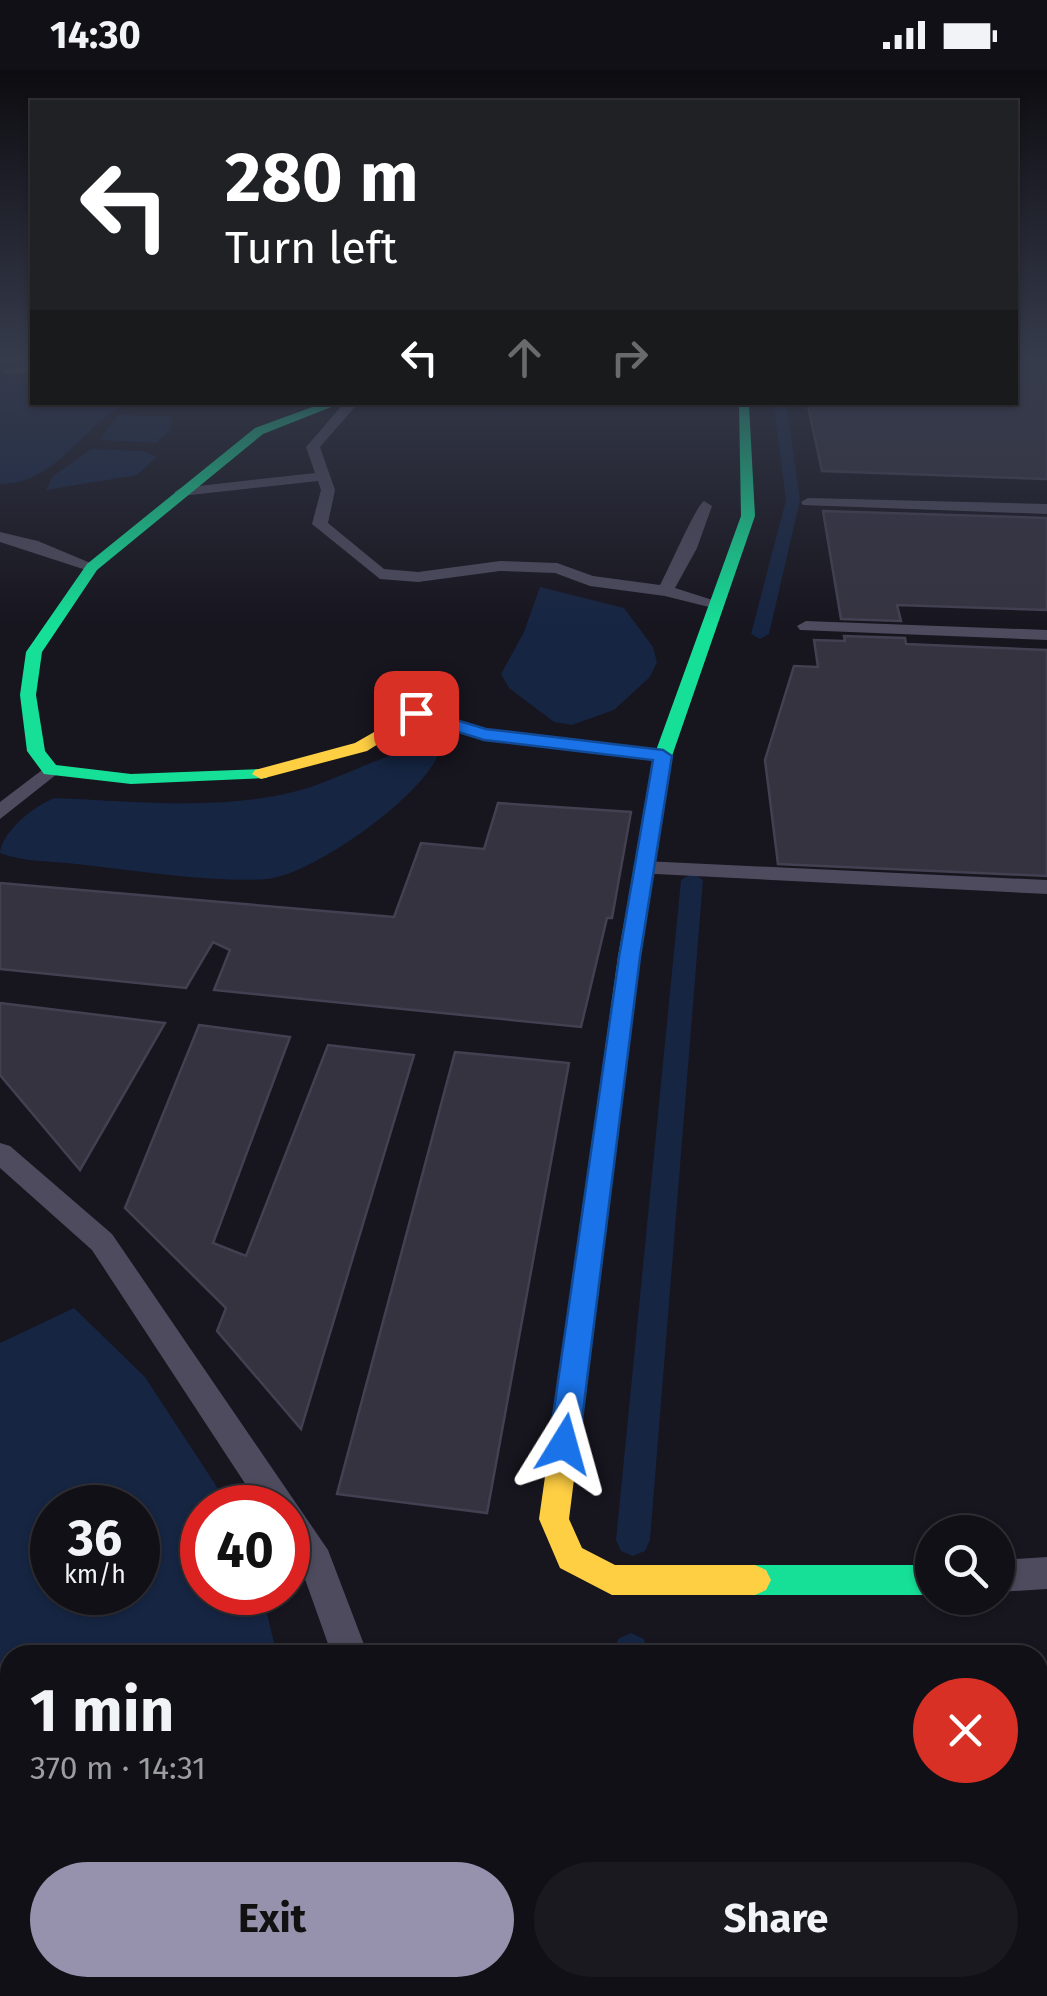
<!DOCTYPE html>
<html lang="en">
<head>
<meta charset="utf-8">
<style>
	body { margin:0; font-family:"Fira Sans",sans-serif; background:#1a191f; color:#f1f3f6; height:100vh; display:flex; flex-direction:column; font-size:38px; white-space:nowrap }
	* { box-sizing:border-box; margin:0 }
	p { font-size:32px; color:#9c9da1 }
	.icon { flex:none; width:55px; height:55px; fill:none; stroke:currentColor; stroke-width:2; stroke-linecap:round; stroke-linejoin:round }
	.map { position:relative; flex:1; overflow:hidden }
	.side { position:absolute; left:0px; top:1575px; width:1048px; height:352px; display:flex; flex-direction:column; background:#111016; border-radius:30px 30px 0 0; box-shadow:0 2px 8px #0004,0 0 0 2px #303035 }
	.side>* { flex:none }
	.banner { position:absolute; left:30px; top:30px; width:988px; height:305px; border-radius:0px; box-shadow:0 2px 8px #0004,0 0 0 2px #303035; background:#202124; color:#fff; overflow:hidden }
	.fabs { position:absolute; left:915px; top:1445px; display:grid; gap:20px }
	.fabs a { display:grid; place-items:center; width:100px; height:100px; border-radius:50%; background:#111016; box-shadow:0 2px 8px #0004,0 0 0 2px #303035; font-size:50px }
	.speed { position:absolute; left:30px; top:1415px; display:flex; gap:20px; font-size:50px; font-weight:700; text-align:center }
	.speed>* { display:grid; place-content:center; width:130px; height:130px; border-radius:50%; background:#111016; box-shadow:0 2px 8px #0004,0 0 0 2px #303035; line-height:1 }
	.speed small { font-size:25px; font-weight:400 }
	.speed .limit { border:15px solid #d22; background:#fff; color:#111 }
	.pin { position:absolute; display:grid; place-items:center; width:85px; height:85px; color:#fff; margin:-42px; border-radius:20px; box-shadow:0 5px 15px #0006 }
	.me { position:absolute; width:110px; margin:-55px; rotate:8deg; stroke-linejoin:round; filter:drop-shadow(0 0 8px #0008) }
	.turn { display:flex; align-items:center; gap:35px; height:210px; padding:0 30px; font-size:45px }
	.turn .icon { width:130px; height:130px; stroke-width:2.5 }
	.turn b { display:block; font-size:70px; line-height:85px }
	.lanes { display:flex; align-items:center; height:95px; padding:0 30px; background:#0003; justify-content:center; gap:50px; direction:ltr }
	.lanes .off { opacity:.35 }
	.round { display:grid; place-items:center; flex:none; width:105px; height:105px; border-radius:52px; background:#1a191f }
	.head { display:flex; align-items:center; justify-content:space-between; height:170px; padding:0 30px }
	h1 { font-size:60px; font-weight:700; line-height:75px }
	.primary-button { display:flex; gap:20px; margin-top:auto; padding:20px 30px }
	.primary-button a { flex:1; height:115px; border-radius:60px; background:#9692ad; color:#111; font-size:40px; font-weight:700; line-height:115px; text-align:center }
	.primary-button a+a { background:#1a191f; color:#f1f3f6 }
	.status { display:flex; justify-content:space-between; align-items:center; height:70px; padding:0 50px; background:#111016; direction:ltr }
	.status svg { height:28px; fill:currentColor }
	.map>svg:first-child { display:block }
	.water { fill:#162542; fill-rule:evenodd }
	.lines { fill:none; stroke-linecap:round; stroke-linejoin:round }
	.canal { fill:#162542; fill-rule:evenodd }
	.building { fill:#353340; stroke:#434051; stroke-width:2.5 }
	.street { fill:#4d4b5d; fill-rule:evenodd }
	.fast { fill:#16e098; fill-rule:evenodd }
	.slow { fill:#ffcf43; fill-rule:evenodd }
	.route { fill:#1a73e8; stroke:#114b97; stroke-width:2.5 }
</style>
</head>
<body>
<div class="status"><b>14:30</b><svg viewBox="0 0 49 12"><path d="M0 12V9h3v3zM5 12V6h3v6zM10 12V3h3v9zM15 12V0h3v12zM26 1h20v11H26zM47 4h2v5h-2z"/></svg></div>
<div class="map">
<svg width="1047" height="1926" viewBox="0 0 1047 1926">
	<rect width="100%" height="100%" fill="#17151e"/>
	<g class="water">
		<path d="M 32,306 L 32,332 L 128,333 C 81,356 56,415 0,414 L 0,313 L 14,307 Z"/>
		<polygon points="118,345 172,347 170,360 156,373 100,370"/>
		<polygon points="91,379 143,381 157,387 137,405 46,420 53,406"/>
		<polygon points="540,517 624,538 653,577 657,592 650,607 614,640 572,655 554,652 509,618 501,604 524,562"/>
		<path d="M 424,677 L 440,680 C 427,724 313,805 267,809 C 211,813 133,800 76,794 C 51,791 23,792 0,783 C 2,761 35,735 55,728 C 133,731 216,741 293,722 C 338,711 377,685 424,677 Z"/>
		<path d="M 74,1238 L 145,1307 L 230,1437 L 202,1438 L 202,1522 L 262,1523 L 277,1585 L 10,1585 L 10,1918 L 285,1918 L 284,1926 L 0,1926 L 0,1273 ZM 52,1438 L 138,1438 L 138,1522 L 52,1522 Z"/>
	</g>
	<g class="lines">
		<g class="canal">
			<polygon points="773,332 786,332 800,430 769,564 760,569 751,564 786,430"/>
			<polygon points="692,803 703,810 650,1470 645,1481 633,1486 621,1481 616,1470 681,810"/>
			<polygon points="631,1563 644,1569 649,1585 613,1585 618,1569"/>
			<polygon points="616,1918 659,1918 660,1926 616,1926"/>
		</g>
	</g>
	<g class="building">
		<polygon points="1015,292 1047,292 1047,409 822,401 808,336 1015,332"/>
		<polygon points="823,441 1047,448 1047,540 897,535 901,551 841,549"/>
		<polygon points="844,566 905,568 906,574 1047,580 1047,806 778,794 765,690 794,596 818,597 814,570 845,571"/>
		<polygon points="498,733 631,742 612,848 607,848 581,957 214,920 230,880 213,872 186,918 0,899 0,813 394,847 421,773 484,779"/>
		<polygon points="0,933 165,953 80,1100 0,1005"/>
		<polygon points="199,955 290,967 213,1173 246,1186 328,975 414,985 301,1359 217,1261 226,1238 125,1138"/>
		<polygon points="455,982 569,993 487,1443 337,1424"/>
	</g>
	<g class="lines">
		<g class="street">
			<polygon points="32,295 32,303 7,304 1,300"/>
			<path d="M 345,332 L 359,332 L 320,377 L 335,420 L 328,453 L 384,499 L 418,502 L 500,491 L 557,493 L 593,506 L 660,515 C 669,499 695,437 704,431 L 712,436 L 697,478 L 675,518 L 725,534 L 717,539 L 665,526 L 590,516 L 555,503 L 500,501 L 418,512 L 380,509 L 312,454 L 321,420 L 318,411 L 181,426 L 174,422 L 181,418 L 315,403 L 306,377 Z"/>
			<polygon points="808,428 1047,434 1047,444 803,435 801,432"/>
			<polygon points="0,462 38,471 100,497 86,500 0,472"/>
			<polygon points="806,551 1047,560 1047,570 800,560 797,556"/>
			<polygon points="50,694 57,696 57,704 0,749 0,732"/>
			<polygon points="644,791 1047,810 1047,824 636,803 633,798 636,793"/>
			<polygon points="0,1073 10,1076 112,1164 328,1480 368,1585 332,1585 301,1498 288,1477 288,1438 261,1438 92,1180 0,1098"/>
			<polygon points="1047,1487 1047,1519 998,1522 998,1490"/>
			<polygon points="352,1918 395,1918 397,1926 353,1926"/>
		</g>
		<g class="fast">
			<polygon points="326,332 344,332 263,364 97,500 42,582 36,625 45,681 56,695 131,704 261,699 267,700 267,708 131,714 44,704 27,681 20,625 26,582 87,494 255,358"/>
			<polygon points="739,332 749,335 755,446 672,686 640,887 602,1188 598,1195 589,1198 580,1195 576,1188 618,887 654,686 741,446"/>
			<polygon points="755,1495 932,1495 932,1525 755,1525 744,1520 739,1510 744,1500"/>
		</g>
		<g class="slow">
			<polygon points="416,638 486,659 663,681 672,686 663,691 484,669 418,649 367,681 261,709 252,704 255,700 355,673"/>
			<polygon points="589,1178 598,1181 602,1188 569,1449 582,1478 615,1495 755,1495 766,1500 771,1510 766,1520 755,1525 612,1525 560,1498 539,1449 576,1188 580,1181"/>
		</g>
	</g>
	<linearGradient id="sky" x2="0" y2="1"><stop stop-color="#0d0c10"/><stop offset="0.52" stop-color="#363b4c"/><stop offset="1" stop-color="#363b4c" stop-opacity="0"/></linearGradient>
	<rect width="1047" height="557" fill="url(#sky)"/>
	<polygon class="route" points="416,638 486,659 663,680 672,686 640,887 579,1374 574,1383 564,1387 553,1383 549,1374 619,887 653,690 484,670 410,647 408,643"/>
</svg>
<div class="fabs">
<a><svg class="icon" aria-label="search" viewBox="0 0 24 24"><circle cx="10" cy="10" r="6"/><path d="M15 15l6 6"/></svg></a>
</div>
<div class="speed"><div>36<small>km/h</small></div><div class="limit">40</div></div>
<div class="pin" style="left:416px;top:643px;background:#d93025"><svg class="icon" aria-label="arrive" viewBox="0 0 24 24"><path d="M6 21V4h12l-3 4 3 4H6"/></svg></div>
<svg class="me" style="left:564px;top:1374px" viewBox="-20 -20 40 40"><path d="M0-17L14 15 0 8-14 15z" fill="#1a73e8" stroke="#fff" stroke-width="4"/></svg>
<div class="banner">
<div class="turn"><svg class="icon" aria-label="left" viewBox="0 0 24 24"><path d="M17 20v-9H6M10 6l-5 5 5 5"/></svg><div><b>280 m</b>Turn left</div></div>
<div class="lanes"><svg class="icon" aria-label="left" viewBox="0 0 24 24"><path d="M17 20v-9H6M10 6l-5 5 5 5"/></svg><svg class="icon off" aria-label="ahead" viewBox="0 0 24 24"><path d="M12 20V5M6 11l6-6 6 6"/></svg><svg class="icon off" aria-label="right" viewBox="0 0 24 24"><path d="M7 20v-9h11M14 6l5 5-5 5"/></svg></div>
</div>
<section class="side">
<div class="head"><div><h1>1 min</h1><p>370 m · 14:31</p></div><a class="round" style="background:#d93025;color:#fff"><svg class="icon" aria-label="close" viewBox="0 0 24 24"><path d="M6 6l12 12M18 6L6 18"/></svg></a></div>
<div class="primary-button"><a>Exit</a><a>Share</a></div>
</section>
</div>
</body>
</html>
